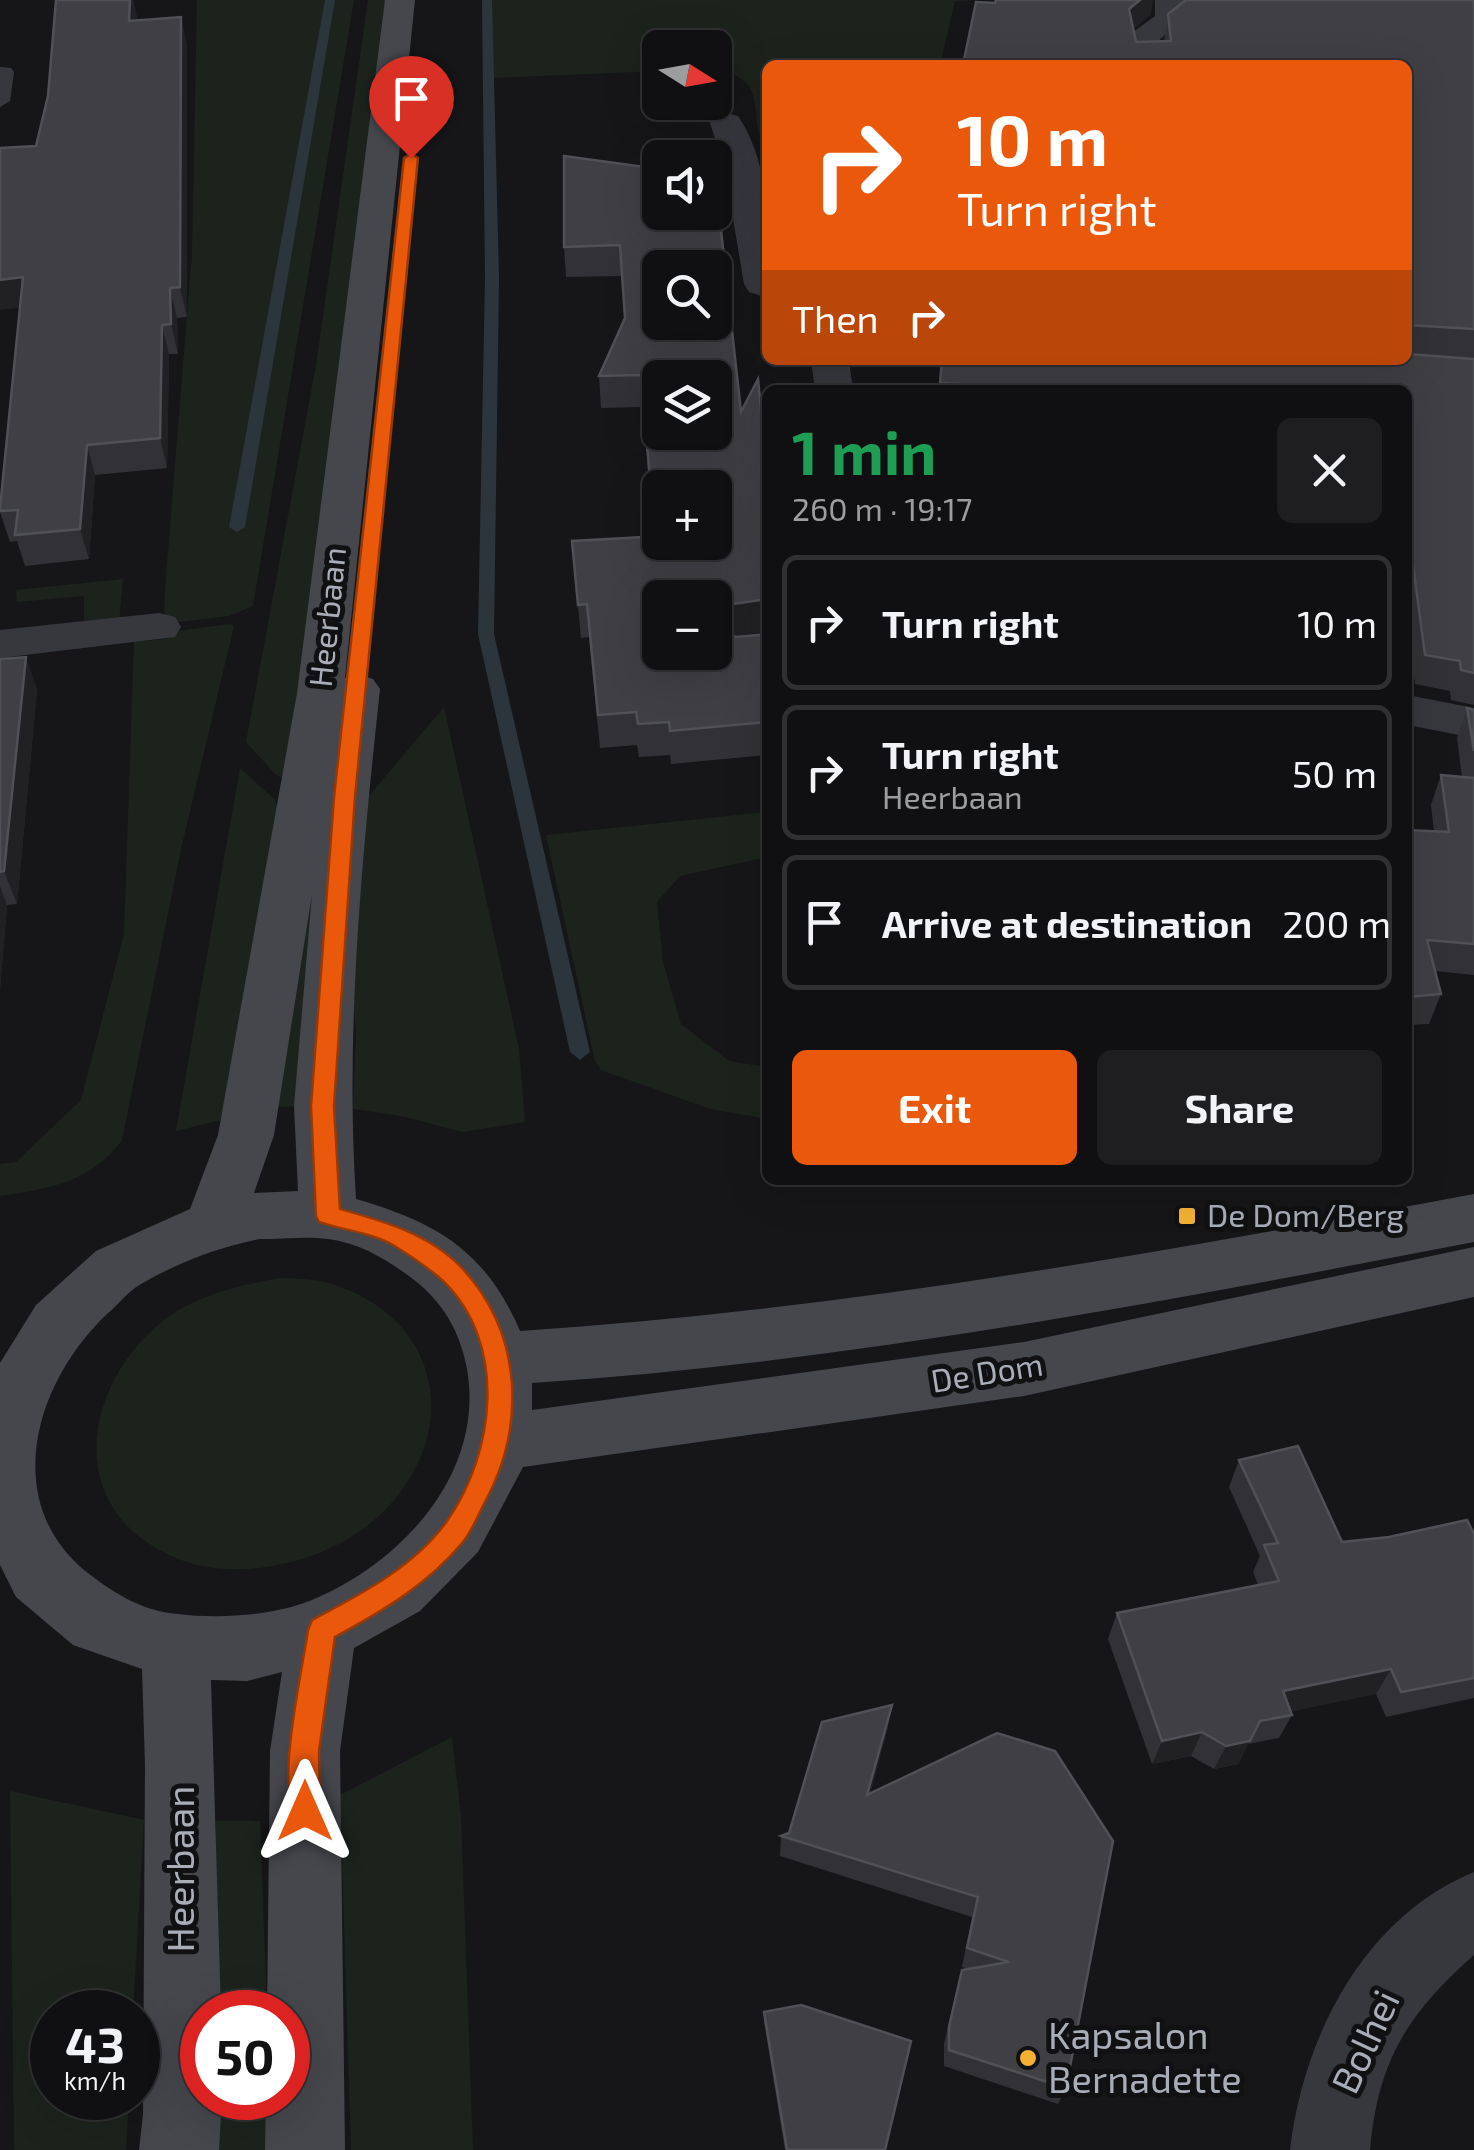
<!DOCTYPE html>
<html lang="en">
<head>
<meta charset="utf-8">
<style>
	body { margin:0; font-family:"Exo 2",sans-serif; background:#1e1e20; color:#f1f3f6; height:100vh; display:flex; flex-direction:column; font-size:38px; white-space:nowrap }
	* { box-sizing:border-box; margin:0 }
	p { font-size:32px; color:#9c9d9f }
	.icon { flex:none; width:55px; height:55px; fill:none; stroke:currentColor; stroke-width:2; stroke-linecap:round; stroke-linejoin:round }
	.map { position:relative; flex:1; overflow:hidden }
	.drawer { position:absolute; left:762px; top:385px; width:650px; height:800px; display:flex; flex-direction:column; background:#101012; border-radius:15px; box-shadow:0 10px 40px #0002,0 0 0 2px #303032 }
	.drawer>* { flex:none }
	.guide { position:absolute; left:762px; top:60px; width:650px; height:305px; border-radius:15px; box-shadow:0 10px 40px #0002,0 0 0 2px #303032; background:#ea580c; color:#fff; overflow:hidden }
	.needle { width:65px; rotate:101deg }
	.tools { position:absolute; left:642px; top:30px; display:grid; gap:20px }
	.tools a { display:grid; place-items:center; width:90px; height:90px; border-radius:15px; background:#101012; box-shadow:0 10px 40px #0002,0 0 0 2px #303032; font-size:50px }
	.speed { position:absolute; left:30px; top:1990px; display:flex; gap:20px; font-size:50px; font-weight:700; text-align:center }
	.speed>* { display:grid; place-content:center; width:130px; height:130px; border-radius:50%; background:#101012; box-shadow:0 10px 40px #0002,0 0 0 2px #303032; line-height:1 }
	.speed small { font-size:25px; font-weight:400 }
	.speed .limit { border:15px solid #d22; background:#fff; color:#111 }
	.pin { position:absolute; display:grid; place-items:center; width:85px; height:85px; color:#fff; margin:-102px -42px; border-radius:50% 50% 50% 0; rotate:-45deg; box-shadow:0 0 10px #0007 }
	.pin .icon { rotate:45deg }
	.me { position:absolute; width:110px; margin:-55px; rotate:0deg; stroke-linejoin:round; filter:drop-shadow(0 0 8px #0008) }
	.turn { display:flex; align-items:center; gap:35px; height:210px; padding:0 30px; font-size:45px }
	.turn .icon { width:130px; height:130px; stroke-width:2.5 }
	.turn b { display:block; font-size:70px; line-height:85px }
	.then { display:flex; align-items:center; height:95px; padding:0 30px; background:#0003; gap:20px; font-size:38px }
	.round { display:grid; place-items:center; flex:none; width:105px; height:105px; border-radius:15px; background:#1e1e20 }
	.overview { display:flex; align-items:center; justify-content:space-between; height:170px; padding:0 30px }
	h1 { font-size:60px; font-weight:700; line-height:75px; color:#1e9e55 }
	.action { display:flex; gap:20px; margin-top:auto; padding:20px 30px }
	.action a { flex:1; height:115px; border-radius:15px; background:#ea580c; color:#fff; font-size:40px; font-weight:700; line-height:115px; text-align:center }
	.action a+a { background:#1e1e20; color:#f1f3f6 }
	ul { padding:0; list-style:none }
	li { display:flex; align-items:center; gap:30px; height:135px; margin:0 20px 15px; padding:0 10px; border:5px solid #303032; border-radius:15px }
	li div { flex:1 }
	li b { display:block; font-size:38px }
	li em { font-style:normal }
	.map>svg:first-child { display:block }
	.green { fill:#1c231d }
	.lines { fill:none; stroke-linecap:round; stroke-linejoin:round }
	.stream { fill:#2c353c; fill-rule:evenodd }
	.lane { fill:#37383d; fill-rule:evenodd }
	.street { fill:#37383d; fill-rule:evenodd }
	.secondary { fill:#45474d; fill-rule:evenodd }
	.wall { fill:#323236 }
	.shaded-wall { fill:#212124 }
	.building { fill:#3f3f44; stroke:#4f5156; stroke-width:2.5; fill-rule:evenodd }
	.route { fill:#ea580c; stroke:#983908; stroke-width:2.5 }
	.poi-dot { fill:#f2b134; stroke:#111113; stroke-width:4 }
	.labels { text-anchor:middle; stroke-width:10; stroke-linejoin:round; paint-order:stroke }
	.street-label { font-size:32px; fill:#a8adb8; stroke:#111113 }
	.poi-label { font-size:32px; fill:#a8adb8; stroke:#111113; text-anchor:start }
	.near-street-label { font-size:38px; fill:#a8adb8; stroke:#111113 }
	.near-poi-label { font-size:38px; fill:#a8adb8; stroke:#111113; text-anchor:start }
</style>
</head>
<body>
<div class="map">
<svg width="1474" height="2150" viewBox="0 0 1474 2150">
	<rect width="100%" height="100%" fill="#161618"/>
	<g class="green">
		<polygon points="197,0 354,0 253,606 229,616 170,623 164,616 166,577 192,253"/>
		<polygon points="368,0 392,0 286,780 275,774 246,742 316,365"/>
		<path d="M 488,0 L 980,0 L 955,1 L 940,65 L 768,65 L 767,150 C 744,117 774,79 715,70 L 715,48 L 660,48 L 660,71 L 492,78 Z"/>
		<polygon points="123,579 119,621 84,623 84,596 17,602 16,590"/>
		<path d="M 230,624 L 234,626 L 181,849 L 122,1140 C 91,1182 49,1189 0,1196 L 0,1164 L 16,1162 L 81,1100 L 124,934 L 134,642 L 167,639 L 169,632 Z"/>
		<polygon points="444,707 519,1049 525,1122 462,1132 402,1116 353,1109 356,1033 350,962 363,803"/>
		<polygon points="240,768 275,800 280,813 226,1119 176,1131"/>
		<polygon points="322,786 297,1106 265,1108"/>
		<polygon points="767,812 767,857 680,876 657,902 663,962 681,1024 729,1061 767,1067 767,1119 710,1109 601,1070 595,1061 546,835"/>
		<path d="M 279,1278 C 296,1279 316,1278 332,1284 C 441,1318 463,1431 384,1511 C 348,1547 296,1566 247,1569 C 207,1571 173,1562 141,1538 C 59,1475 101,1357 179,1310 C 210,1291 244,1285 279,1278 Z"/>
		<polygon points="452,1737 461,1817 473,2150 351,2150 340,1795"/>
		<polygon points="10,1791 144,1820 133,2012 52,2012 52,2098 129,2098 126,2150 14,2150"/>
		<polygon points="216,1821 260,1821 267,2012 216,2012"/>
		<polygon points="215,2098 270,2098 272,2150 213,2150"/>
	</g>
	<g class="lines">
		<g class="stream">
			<polygon points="325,0 335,0 245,527 237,532 229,527"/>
			<polygon points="482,0 492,0 499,278 494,634 590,1052 580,1060 570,1052 478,634 485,278"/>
		</g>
		<polygon class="lane" points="0,67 11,68 14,72 10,101 0,107"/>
		<g class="street">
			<polygon points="1155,0 1185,0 1185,20 1160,39 1164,65 1132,65 1129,35 1155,16"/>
			<path d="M 726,113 L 738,116 C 773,167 768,239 768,298 L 749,292 L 744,284 L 724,165 L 710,123 L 714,116 Z"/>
			<polygon points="811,360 849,360 853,390 815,390"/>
			<polygon points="159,613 175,617 181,627 175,637 0,658 0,630"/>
			<polygon points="1408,695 1474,708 1474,738 1408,725"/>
			<path d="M 1474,1872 L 1474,1955 C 1407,2014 1378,2061 1370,2150 L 1290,2150 C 1303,2037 1364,1917 1474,1872 Z"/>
		</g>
		<path class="secondary" d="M 385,0 L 415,0 L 345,678 L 357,674 L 373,679 L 380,689 C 362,857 345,1030 356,1199 C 436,1222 486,1251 520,1331 C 842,1310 1157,1253 1474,1194 L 1474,1242 C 1162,1302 850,1362 532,1383 L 532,1410 L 1024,1342 L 1474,1247 L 1474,1297 L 1024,1396 L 523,1467 L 478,1552 L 420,1611 L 354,1648 L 340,1751 L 345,2150 L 265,2150 L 266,2098 L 288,2098 L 288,2012 L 267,2012 L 270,1751 L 282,1672 L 247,1681 L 211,1680 L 221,2012 L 202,2012 L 202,2098 L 222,2098 L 219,2150 L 139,2150 L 143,2114 L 145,1765 L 142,1669 L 73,1645 L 16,1597 L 0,1565 L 0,1363 L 36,1305 L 96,1251 L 190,1209 L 218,1135 L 297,693 ZM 312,894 L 294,1106 L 298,1191 L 254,1193 L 274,1135 ZM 260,1239 C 282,1239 306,1236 328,1239 C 359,1243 384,1258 409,1276 C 441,1299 460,1330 467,1369 C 485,1472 403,1562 312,1600 C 272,1616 220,1619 178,1614 C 141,1611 112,1592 84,1570 C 0,1499 36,1381 107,1314 C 118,1305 128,1291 141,1284 C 177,1263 219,1247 260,1239 Z"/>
	</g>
	<g class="wall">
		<polygon points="56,0 133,0 137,21 187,44 187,317 177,318 178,354 169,354 167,468 95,475 89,559 25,566 17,541 10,542 0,512 36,146 48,96"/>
		<polygon points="1474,0 1474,358 1408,353 1408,65 963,65 995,3 1151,14 1133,29 1136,42 1164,41 1168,14"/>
		<polygon points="564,156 741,412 768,480 768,631 733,636 768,634 768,755 671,764 670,755 639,757 637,745 600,748 589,637 581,638 572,541 643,537 642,526 652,525 643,407 601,408 599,376 625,320 622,276 566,277 564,247"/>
		<polygon points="1474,359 1474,705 1451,700 1450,691 1415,684 1408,626 1408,390 939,390 942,360"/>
		<polygon points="0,659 37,689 17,904 7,905 0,989"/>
		<polygon points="1467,708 1474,710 1474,975 1435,971 1441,994 1429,1024 1408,1025 1408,830 1434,831 1431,805 1441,775 1462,777 1457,738"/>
		<polygon points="1239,1460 1342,1542 1474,1534 1474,1698 1386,1717 1376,1694 1290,1711 1292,1715 1279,1738 1248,1744 1238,1764 1214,1769 1191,1756 1152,1764 1108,1639 1117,1613 1258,1585 1253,1572 1260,1556 1229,1487"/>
		<polygon points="888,1727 870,1794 997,1733 1066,2088 1058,2104 944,2066 944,2044 957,1988 962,1970 968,1969 962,1967 972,1917 780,1856 781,1836 789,1833"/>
		<polygon points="764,2012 885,2150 785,2150 764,2022"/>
	</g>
	<g class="shaded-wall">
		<polygon points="130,0 133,0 137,16 136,48 129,21"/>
		<polygon points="1140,0 1153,0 1151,14 1125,35 1129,9"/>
		<polygon points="181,17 187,44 187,317 180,287"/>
		<polygon points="23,277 32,306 0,310 0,280"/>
		<polygon points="170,288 177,318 178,354 171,324"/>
		<polygon points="162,325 169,354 167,468 160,438"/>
		<polygon points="87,445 95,475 89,559 80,529"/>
		<polygon points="768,599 767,631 719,638 715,644 715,611 719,606"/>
		<polygon points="26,657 37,689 17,904 4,871"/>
		<polygon points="0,886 7,905 0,989"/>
		<polygon points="1391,1669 1376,1694 1270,1716 1283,1691"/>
		<polygon points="892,1705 888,1727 864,1816 867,1795"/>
		<polygon points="1202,1732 1191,1756 1152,1764 1162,1741"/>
		<polygon points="1250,1741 1238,1764 1214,1769 1226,1746"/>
	</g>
	<g class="building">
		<polygon points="56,0 130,0 129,21 181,17 180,287 170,288 171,324 162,325 160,438 87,445 80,529 15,535 18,510 0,511 0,508 23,277 0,280 0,148 36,146 48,96"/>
		<polygon points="996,0 1140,0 1129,9 1136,42 1171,41 1168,14 1186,0 1474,0 1474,329 1408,325 1408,65 963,65 976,2 995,3"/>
		<path d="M 564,156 L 660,169 L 660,212 L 714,212 L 715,222 L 720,221 L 741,412 L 758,379 L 768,480 L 768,599 L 719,606 L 715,611 L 715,598 L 660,598 L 660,652 L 715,652 L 715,626 L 719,633 L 736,637 L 768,634 L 768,722 L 670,731 L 669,722 L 638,724 L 636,712 L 598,715 L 587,604 L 578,605 L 572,541 L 644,537 L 642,526 L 654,525 L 641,375 L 599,376 L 625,318 L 620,245 L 564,247 ZM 660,268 L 715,268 L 715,322 L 660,322 ZM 660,378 L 715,378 L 715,432 L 660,432 ZM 660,488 L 715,488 L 715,542 L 660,542 Z"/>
		<polygon points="1408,354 1474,359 1474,673 1461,670 1460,661 1425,655 1408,527 1408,390 972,390 975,385 940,383 942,360 1408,360"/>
		<polygon points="26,657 4,871 0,872 0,659"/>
		<polygon points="1467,708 1474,710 1474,751"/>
		<polygon points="1441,775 1474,778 1474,944 1427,940 1441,994 1408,997 1408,830 1449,832"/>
		<polygon points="1298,1446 1342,1542 1389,1537 1467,1520 1474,1534 1474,1678 1401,1692 1391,1669 1283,1691 1292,1715 1260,1721 1250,1741 1226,1746 1202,1732 1162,1741 1117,1613 1279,1581 1264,1545 1278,1543 1239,1460"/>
		<polygon points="892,1705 867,1795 997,1733 1055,1751 1113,1841 1066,2088 949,2050 949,2027 962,1970 1009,1962 967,1948 978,1897 781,1836 789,1833 822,1722"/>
		<polygon points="801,2005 911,2041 885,2150 787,2150 764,2012"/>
	</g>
	<path class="route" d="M 411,154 L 418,158 L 355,797 L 334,1106 L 340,1209 C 383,1221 430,1234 462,1268 C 523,1334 526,1426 485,1502 C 478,1515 472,1531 463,1542 C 427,1585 383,1611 335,1637 L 319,1751 L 320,1811 L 316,1822 L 305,1826 L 294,1822 C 277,1779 301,1677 308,1630 L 312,1620 C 361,1594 414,1567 447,1521 C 495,1452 508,1344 443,1281 C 429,1268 409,1255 393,1245 C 372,1233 342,1230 319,1222 L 316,1216 L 311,1106 L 334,797 L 404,158 Z"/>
	<g class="poi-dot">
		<rect x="1177" y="1206" width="20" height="20" rx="5"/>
		<circle cx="1028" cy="2058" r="10"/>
	</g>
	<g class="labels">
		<g class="street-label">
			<text transform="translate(328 617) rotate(-84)" y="11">Heerbaan</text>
			<text transform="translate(987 1373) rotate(-9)" y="11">De Dom</text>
		</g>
		<g class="poi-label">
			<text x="1207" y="1227">De Dom/Berg</text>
		</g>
		<g class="near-street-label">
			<text transform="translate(181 1869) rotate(-90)" y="13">Heerbaan</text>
			<text transform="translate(1366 2042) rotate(-65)" y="13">Bolhei</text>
		</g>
		<g class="near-poi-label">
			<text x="1048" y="2049">Kapsalon<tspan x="1048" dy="44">Bernadette</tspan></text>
		</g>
	</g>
</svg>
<div class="tools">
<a><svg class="needle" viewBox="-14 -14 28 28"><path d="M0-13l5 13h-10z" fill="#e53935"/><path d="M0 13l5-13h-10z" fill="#9c9d9f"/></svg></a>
<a><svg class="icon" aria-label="sound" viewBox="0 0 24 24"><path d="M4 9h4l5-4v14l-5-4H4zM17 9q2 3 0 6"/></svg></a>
<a><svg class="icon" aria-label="search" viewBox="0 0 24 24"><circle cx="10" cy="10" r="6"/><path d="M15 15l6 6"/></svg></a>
<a><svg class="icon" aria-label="layers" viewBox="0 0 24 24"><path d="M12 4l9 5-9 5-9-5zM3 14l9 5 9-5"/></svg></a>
<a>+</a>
<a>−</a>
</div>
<div class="speed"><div>43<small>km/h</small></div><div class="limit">50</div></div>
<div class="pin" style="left:411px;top:158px;background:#d93025"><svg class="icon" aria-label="arrive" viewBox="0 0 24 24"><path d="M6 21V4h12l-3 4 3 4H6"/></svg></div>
<svg class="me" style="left:305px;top:1811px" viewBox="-20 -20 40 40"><path d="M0-17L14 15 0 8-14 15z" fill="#ea580c" stroke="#fff" stroke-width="4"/></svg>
<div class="guide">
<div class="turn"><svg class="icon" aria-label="right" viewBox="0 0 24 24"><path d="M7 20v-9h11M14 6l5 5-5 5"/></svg><div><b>10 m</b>Turn right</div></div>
<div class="then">Then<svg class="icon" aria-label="right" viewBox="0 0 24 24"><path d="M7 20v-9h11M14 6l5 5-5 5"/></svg></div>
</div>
<section class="drawer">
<div class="overview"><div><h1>1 min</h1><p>260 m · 19:17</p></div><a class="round"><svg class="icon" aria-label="close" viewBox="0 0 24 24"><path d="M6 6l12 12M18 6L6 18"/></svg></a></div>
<ul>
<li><svg class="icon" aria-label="right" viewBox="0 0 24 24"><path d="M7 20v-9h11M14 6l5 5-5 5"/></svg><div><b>Turn right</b></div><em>10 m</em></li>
<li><svg class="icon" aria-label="right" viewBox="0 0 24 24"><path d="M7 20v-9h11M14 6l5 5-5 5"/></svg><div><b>Turn right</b><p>Heerbaan</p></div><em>50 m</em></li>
<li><svg class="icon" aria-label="arrive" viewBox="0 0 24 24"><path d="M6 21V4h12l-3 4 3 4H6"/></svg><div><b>Arrive at destination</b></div><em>200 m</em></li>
</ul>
<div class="action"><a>Exit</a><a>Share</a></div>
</section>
</div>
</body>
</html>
